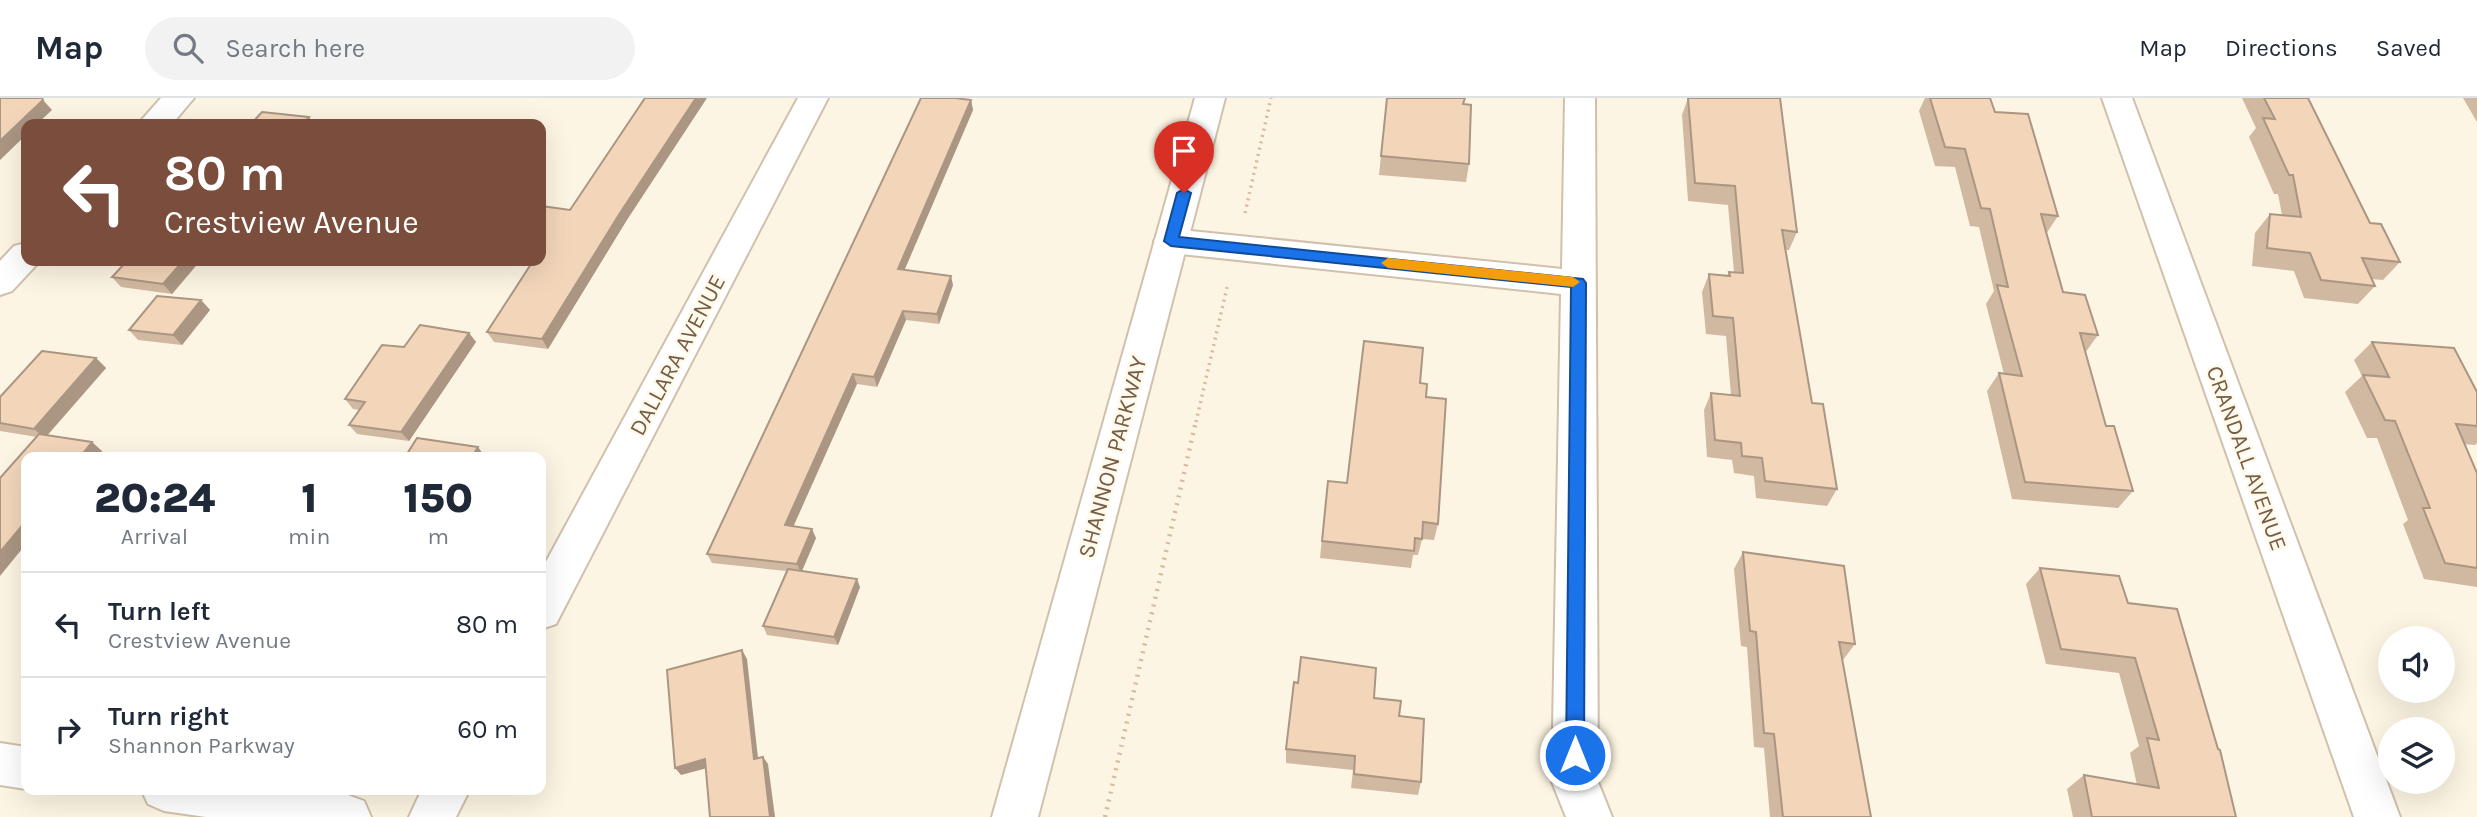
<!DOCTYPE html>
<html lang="en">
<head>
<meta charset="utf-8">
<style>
	body { margin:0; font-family:Karla,sans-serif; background:#f2f2f3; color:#1f2937; height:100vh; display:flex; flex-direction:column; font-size:26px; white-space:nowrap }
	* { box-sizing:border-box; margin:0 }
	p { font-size:23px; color:#747a83 }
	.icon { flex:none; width:38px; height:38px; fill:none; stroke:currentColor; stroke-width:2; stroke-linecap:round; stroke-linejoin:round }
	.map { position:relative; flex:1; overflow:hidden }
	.sheet { position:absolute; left:21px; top:354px; width:525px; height:343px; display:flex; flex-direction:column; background:#fff; border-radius:14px; box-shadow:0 7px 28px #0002 }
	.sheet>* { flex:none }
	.banner { position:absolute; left:21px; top:21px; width:525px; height:147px; border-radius:14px; box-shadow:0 7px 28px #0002; background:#7a4d3d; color:#fff; overflow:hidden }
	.buttons { position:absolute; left:2378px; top:528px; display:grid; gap:14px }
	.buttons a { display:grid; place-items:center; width:77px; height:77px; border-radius:50%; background:#fff; box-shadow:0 7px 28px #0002; font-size:35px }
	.pin { position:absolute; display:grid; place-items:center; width:60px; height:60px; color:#fff; margin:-72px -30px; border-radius:50% 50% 50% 0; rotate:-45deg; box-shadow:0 0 7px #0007 }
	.pin .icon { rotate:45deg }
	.me { position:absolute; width:77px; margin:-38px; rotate:0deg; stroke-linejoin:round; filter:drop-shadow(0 0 5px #0008) }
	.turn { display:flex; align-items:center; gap:24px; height:147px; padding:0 28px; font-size:32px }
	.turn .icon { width:91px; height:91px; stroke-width:2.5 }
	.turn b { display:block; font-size:49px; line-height:60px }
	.eta { display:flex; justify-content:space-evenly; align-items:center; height:119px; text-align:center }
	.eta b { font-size:42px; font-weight:800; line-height:49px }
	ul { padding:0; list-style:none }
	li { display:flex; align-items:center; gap:21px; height:105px; padding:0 28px; border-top:2px solid #e0e1e3 }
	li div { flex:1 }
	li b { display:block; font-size:26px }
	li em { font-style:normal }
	header { display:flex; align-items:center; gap:42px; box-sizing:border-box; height:98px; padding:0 35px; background:#fff; border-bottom:2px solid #e0e1e3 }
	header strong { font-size:33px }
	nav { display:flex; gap:38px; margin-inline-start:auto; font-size:24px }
	.search { width:490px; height:63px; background:#f2f2f3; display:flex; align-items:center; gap:18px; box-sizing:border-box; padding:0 24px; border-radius:38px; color:#747a83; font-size:26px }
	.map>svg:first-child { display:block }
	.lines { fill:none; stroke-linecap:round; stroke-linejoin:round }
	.minor-casing { stroke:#d0c0ac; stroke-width:4 }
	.tertiary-casing { stroke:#d0c0ac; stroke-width:4 }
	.path-far1 { stroke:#d8b99d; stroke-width:3.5; stroke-dasharray:2 4.5; stroke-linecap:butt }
	.path { stroke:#d8b99d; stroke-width:4.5; stroke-dasharray:2 6; stroke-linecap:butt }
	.minor { fill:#fff; fill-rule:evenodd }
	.tertiary { fill:#fff; fill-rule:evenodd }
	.wall { fill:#d1b8a0 }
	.shaded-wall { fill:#aa9682 }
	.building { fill:#f3d6ba; stroke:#aa9682; stroke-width:2 }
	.route { fill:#1a73e8; stroke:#114b97; stroke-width:2 }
	.slow { fill:#f59e0b }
	.labels { text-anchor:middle; stroke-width:5; stroke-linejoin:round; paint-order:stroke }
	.street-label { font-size:23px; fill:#755d48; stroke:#fff9ea }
</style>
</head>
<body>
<header>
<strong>Map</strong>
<div class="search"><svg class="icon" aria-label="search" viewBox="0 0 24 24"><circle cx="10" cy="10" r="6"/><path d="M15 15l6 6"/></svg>Search here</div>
<nav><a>Map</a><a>Directions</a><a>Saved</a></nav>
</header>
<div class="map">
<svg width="2477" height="719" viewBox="0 0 2477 719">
	<rect width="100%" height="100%" fill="#fdf5e3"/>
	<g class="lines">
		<defs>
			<g id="minor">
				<polygon points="161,0 194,0 172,26 138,26"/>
				<polygon points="798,0 828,0 556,526 541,531 541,473"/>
				<polygon points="1565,0 1595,0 1598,684 1612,719 1566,719 1552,684 1561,196 1171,155 1159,151 1154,143 1159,135 1171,131 1562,171"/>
				<polygon points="2102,0 2132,0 2400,719 2354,719"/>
				<polygon points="26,145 26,163 40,163 12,193 0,197 0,163 14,148"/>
				<polygon points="0,645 26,649 26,691 0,687"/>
				<polygon points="141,691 310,691 348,697 364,703 371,719 206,719 164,713 148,706"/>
				<polygon points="422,691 470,691 456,719 409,719"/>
			</g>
			<polygon id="tertiary" points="1195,0 1225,0 1038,719 992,719"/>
		</defs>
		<use href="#minor" class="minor-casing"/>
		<use href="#tertiary" class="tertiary-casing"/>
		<g class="path-far1">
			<polyline points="1245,115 1271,0"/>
			<polyline points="1196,324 1228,185"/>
		</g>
		<polyline class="path" points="1105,719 1196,323"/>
		<use href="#minor" class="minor"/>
		<use href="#tertiary" class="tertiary"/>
	</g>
	<g class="wall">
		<polygon points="1387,0 1464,7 1469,66 1466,84 1379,77"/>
		<polygon points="1688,0 1780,0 1797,134 1789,152 1786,152 1812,305 1837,391 1827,408 1756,400 1754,378 1734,375 1732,362 1707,359 1704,312 1711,295 1731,297 1726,238 1706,236 1702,194 1709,176 1727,178 1729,174 1734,174 1728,107 1688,103 1682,17"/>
		<polygon points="1925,0 1990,0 1995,14 2058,118 2046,136 2063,194 2098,237 2085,255 2106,328 2133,393 2118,410 2012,401 1987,293 1999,275 2004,276 1986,206 1994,193 1979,129 1970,128 1955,69 1935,68 1919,13"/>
		<polygon points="2242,0 2308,0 2370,125 2400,164 2383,182 2372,181 2375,188 2358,206 2304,200 2294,173 2252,168 2255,135 2270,116 2282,117 2278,96 2274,96 2249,39 2256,30"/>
		<polygon points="2463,0 2477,0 2477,24"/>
		<polygon points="971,2 973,12 905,171 953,187 939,226 906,222 877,289 857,286 793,428 816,440 802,473 860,489 838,547 767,537 763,528 786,473 712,465 707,456"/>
		<polygon points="541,108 625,125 548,251 494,244 487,234 541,163"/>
		<polygon points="200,163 172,196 121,189 112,179"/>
		<polygon points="201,202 210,212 182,247 138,242 129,232"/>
		<polygon points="469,235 476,244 409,343 357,336 349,327 360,312 353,311 345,301 404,249"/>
		<polygon points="2372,244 2477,294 2477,345 2475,347 2464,346 2477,375 2477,489 2424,481 2403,426 2408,422 2377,340 2367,340 2345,294 2362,278 2354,262"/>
		<polygon points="96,260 106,270 47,337 102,353 98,359 26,359 37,339 0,333 0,299"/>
		<polygon points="1420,285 1426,299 1438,426 1434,442 1422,441 1418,457 1413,457 1411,470 1320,460 1328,383 1347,385"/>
		<polygon points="1743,454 1855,546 1843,562 1842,562 1871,719 1770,719 1764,650 1754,649 1747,549 1741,548 1734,471"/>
		<polygon points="2040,470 2128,505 2236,719 2073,719 2067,691 2084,677 2137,687 2130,655 2139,648 2119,575 2046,566 2026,486"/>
		<polygon points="1374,600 1399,618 1421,684 1418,697 1351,690 1353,672 1286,665 1286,651"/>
	</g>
	<g class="shaded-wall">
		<polygon points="696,0 707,0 625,125 548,251 542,241 620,115"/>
		<polygon points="43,2 52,12 37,26 26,26 26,37 0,62 0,43"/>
		<polygon points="971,2 973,12 901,180 898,171"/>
		<polygon points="309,19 314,26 303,26"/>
		<polygon points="183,163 200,163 172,196 163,186"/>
		<polygon points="951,178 953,187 939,226 937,216"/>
		<polygon points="201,202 210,212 182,247 173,237"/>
		<polygon points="903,213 906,222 877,289 874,279"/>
		<polygon points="469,235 476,244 409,343 401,334"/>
		<polygon points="96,260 106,270 45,340 34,331"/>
		<polygon points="853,276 857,286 790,436 785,427"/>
		<polygon points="92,344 102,353 98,359 80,359"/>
		<polygon points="478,349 485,359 472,359"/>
		<polygon points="26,423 26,446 0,478 0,454"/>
		<polygon points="812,431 816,440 801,475 797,466"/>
		<polygon points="857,481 860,489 838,547 834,539"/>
		<polygon points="742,552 747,561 759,669 754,661"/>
		<polygon points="763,659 768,666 775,719 769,719"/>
		<polygon points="705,661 711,669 681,677 675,670"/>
	</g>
	<g class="building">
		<polygon points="0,0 42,0 43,2 0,43"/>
		<polygon points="645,0 696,0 620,115 542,241 487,234 533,163 541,163 541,151 543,147 541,147 541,108 570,112"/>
		<polygon points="921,0 955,0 971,2 898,171 951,178 937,216 903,213 874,279 853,276 785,427 812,431 797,466 707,456"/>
		<polygon points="1387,0 1465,0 1463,6 1471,7 1469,66 1381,58"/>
		<polygon points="1688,0 1780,0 1797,134 1782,132 1812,305 1823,306 1837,391 1765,383 1762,360 1742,358 1741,345 1715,342 1711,295 1740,298 1733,220 1713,218 1709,176 1730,178 1729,174 1743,175 1735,88 1695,85"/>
		<polygon points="1930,0 1990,0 1995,14 2028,16 2058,118 2041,116 2063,194 2085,197 2098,237 2080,235 2106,328 2114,328 2133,393 2025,384 1999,275 2022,278 1997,187 2008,189 1990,111 1981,110 1965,51 1945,49"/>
		<polygon points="2264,0 2308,0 2370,125 2381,126 2400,164 2362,160 2375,188 2321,182 2310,155 2267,150 2270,116 2301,119 2293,77 2289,77 2263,20 2275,21"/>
		<polygon points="262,14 309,19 303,26 251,26"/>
		<polygon points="127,163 183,163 163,186 112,179"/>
		<polygon points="157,198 201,202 173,237 129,232"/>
		<polygon points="420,227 469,235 401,334 349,327 365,304 345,301 382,247 404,249"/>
		<polygon points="1364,243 1423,250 1420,285 1427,286 1426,299 1446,301 1438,426 1423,424 1422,441 1415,440 1414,453 1322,443 1328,383 1347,385"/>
		<polygon points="2372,244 2454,250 2477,294 2477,328 2456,326 2477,375 2477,470 2445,465 2423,410 2430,410 2395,323 2385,322 2363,277 2389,279"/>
		<polygon points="42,253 96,260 34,331 0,325 0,299"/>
		<polygon points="39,336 92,344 80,359 26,359 26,423 0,454 0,380"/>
		<polygon points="417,340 478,349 472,359 405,359"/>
		<polygon points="1743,454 1844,468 1855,546 1839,544 1871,719 1783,719 1774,636 1764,635 1756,534 1750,533"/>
		<polygon points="2040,470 2119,478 2128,505 2177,511 2218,651 2220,652 2236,719 2092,719 2084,677 2159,690 2147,640 2159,642 2135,560 2061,551"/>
		<polygon points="788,471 857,481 834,539 763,528"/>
		<polygon points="742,552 754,661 763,659 770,719 710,719 705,661 675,670 667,572"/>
		<polygon points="1301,559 1376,570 1374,600 1401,603 1399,618 1424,621 1421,684 1354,676 1355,658 1286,651 1294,584 1298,585"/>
	</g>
	<polygon class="route" points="1184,91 1191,95 1179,139 1583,181 1586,185 1584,657 1581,663 1575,665 1568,663 1566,657 1571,189 1171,148 1164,143 1177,95"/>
	<polygon class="slow" points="1388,160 1573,179 1580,184 1573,189 1388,170 1381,165"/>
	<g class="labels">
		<g class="street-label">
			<text transform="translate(677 257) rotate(-62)" y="8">DALLARA AVENUE</text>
			<text transform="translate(1112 359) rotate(-75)" y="8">SHANNON PARKWAY</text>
			<text transform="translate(2247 360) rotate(70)" y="8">CRANDALL AVENUE</text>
		</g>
	</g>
</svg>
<div class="buttons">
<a><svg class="icon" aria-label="sound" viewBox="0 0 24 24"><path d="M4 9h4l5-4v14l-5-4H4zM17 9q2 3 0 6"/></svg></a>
<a><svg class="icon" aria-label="layers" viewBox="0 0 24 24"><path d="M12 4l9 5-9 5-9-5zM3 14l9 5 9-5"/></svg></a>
</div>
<div class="pin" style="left:1184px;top:95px;background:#d93025"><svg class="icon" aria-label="arrive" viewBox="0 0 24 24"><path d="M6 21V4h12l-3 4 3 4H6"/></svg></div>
<svg class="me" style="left:1575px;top:657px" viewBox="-20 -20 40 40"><circle r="17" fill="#1a73e8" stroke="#fff" stroke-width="3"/><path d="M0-11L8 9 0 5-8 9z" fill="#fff"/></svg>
<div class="banner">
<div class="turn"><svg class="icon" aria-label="left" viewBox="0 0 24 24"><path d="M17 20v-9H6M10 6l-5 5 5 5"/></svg><div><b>80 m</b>Crestview Avenue</div></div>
</div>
<section class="sheet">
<div class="eta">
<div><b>20:24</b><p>Arrival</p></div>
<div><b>1</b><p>min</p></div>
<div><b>150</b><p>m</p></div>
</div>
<ul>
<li><svg class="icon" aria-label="left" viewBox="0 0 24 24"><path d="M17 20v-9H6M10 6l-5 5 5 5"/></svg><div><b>Turn left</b><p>Crestview Avenue</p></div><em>80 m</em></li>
<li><svg class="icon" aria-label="right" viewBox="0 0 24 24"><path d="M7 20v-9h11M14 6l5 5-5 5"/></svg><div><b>Turn right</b><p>Shannon Parkway</p></div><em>60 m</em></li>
</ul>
</section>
</div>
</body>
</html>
